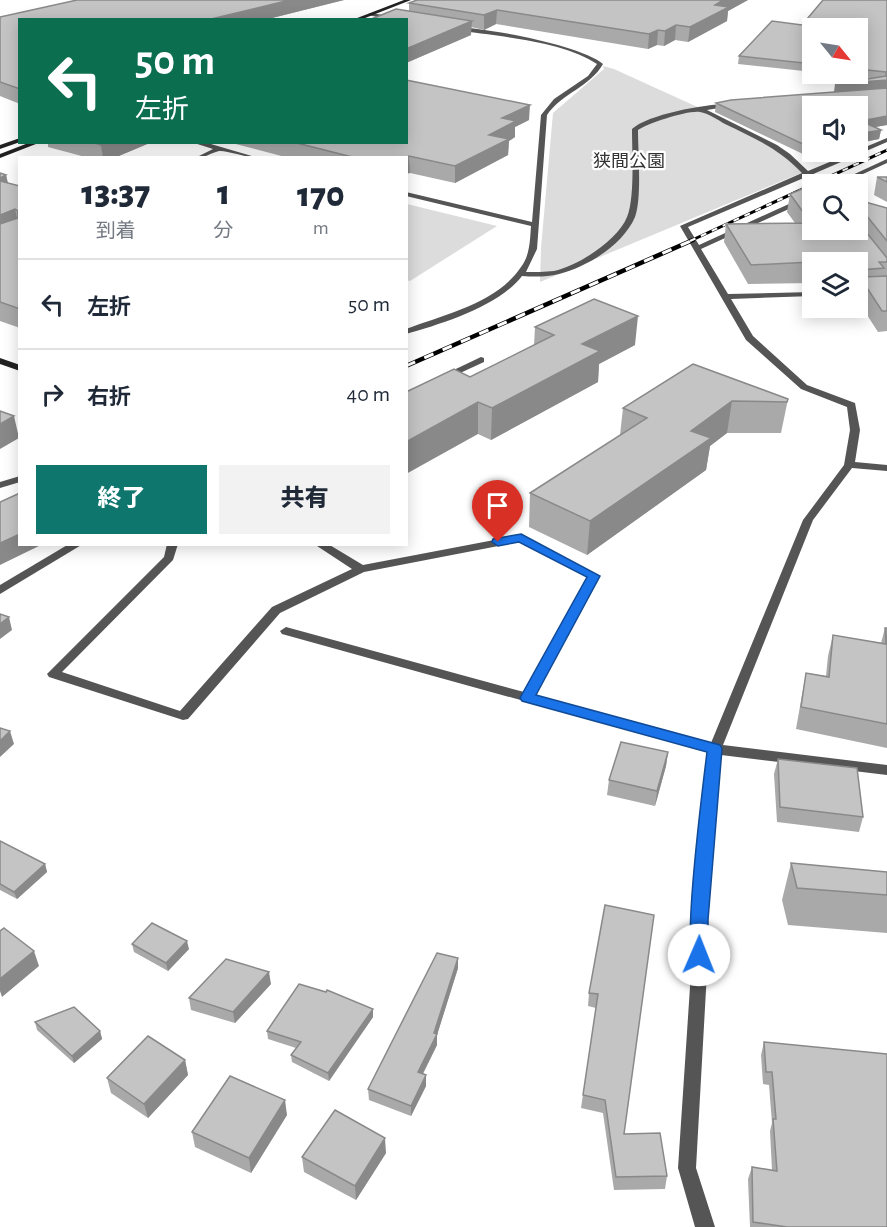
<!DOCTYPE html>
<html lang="ja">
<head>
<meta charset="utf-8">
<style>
	body { margin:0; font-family:"Alegreya Sans","Noto Sans JP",sans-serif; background:#f2f2f3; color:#1f2937; height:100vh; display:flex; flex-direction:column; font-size:22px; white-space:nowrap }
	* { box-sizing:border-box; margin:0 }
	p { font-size:20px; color:#747a83 }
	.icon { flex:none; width:33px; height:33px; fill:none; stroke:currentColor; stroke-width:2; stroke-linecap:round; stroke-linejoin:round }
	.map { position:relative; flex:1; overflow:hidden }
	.sheet { position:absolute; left:18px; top:156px; width:390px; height:390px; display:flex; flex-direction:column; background:#fff; border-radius:0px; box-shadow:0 3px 15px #0003 }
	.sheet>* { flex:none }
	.banner { position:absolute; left:18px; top:18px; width:390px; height:126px; border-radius:0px; box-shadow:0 3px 15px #0003; background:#0b6e4f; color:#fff; overflow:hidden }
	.needle { width:39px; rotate:120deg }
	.buttons { position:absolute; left:802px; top:18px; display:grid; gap:12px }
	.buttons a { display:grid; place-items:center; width:66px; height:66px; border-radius:0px; background:#fff; box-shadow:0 3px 15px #0003; font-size:30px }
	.pin { position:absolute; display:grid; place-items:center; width:51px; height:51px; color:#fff; margin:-62px -26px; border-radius:50% 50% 50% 0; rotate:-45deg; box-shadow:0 0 6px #0007 }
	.pin .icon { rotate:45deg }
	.me { position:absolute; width:66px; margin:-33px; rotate:1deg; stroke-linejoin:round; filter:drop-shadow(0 0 4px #0008) }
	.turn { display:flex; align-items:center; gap:21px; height:126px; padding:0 18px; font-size:27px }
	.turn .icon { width:78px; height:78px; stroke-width:2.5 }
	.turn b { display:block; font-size:42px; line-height:51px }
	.eta { display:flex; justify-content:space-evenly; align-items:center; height:102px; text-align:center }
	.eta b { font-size:36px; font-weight:800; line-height:42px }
	.action { display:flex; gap:12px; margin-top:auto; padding:12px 18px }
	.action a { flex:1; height:69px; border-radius:0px; background:#0f766e; color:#fff; font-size:24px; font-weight:800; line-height:69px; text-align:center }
	.action a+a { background:#f2f2f3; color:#1f2937 }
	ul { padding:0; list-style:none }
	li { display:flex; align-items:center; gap:18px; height:90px; padding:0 18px; border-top:2px solid #e0e1e3 }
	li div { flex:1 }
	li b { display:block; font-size:22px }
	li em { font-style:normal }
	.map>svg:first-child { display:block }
	.green { fill:#dcdcdc }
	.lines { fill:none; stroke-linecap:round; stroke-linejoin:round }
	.street { fill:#555; fill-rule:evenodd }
	.secondary { fill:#222; fill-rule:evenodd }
	.rail-far1-casing { stroke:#000; stroke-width:3 }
	.rail-casing { stroke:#000; stroke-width:4.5 }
	.rail-far1 { stroke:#fff; stroke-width:2; stroke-dasharray:6; stroke-linecap:butt }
	.rail { stroke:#fff; stroke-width:3; stroke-dasharray:10; stroke-linecap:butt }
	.wall { fill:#a9a9a9 }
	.shaded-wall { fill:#898989 }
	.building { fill:#c4c4c4; stroke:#898989; stroke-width:1.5 }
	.route { fill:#1a73e8; stroke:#114b97; stroke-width:1.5 }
	.labels { text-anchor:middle; stroke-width:4.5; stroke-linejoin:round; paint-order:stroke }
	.far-park-label { font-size:18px; fill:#333; stroke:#fff }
</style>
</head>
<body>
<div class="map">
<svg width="887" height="1227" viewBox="0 0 887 1227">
	<rect width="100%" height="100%" fill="#fff"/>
	<g class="green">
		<polygon points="603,66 614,69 704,110 798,161 806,171 540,282 541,248 553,113 604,69"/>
		<polygon points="407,204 497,226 410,281 406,280"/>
	</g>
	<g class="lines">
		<g class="street">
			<polygon points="370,13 403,18 405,20 392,20 368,15"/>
			<path d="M 453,27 C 483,27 581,45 603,64 C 590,87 562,93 547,115 L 537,249 L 526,272 C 535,272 545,272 554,271 C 578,266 618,240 627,217 C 635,198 632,151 632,129 C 648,114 709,103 731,104 L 731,106 L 707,110 L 777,145 L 790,154 L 808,171 L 887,138 L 887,142 L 811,175 L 820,184 L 814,184 L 806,177 L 688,227 L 699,245 L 813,193 L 813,198 L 701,249 L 728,294 L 813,292 L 813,296 L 731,299 L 753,336 L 807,385 L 855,403 L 860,430 L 855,462 L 887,465 L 887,471 L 852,468 L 813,520 L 723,745 L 887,765 L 887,775 L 721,755 L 707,919 L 707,972 L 696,1168 L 715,1227 L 695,1227 L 678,1168 L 691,972 L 691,919 L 708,752 L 282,634 L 280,631 L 286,627 L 524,692 L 588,577 L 519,542 L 364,572 L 280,613 L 188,719 L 183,720 L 49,677 L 47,674 L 164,557 L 167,544 L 178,544 L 173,560 L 62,672 L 180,711 L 272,607 L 352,569 L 314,544 L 328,544 L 363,565 L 521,535 L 600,576 L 535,695 L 711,743 L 803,520 L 844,465 L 850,430 L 847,407 L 801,389 L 746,340 L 680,226 L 802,173 C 778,148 756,139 725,124 C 718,120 708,113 700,112 C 688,110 649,123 638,130 C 638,152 642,198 635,217 C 623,245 587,267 559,274 C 547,277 535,277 522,276 C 499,306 442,324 406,334 L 406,329 C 445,314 497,303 521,267 C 530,255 530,240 531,226 L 406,196 L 406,192 L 532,222 L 541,115 L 554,99 L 588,76 L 597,64 C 564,41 496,36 455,30 Z"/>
			<path d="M 191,142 L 204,142 L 259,158 C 248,158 226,150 219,151 C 210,153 206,158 195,158 L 213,149 Z"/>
			<polygon points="887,159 887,163 841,184 833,184"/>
			<polygon points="481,357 484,358 484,362 447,379 444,380 439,377"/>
			<polygon points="20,476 20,482 0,488 0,482"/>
			<polygon points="69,544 83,544 0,594 0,585"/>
		</g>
		<g class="secondary">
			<polygon points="404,0 411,0 360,20 352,20"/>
			<polygon points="20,138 20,142 0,149 0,145"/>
			<polygon points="31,142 41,142 0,158 0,154"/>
			<polygon points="0,358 20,365 20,371 0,364"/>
		</g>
		<defs>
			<polyline id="rail-far1" points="690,241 887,150"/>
			<polyline id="rail" points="406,366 693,240"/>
		</defs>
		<use href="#rail-far1" class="rail-far1-casing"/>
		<use href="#rail" class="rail-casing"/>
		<use href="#rail-far1" class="rail-far1"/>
		<use href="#rail" class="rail"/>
	</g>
	<g class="wall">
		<polygon points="77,0 344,0 264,20 20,20 20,104 0,96 0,17"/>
		<polygon points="417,0 748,0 728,11 727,21 688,42 675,40 664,46 657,45 648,49 496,24 484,30 471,27 471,35 406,63 406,20 409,11 409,3"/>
		<polygon points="887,0 887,125 874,127 881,130 879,139 803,154 715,112 716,103 834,92 870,78 824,74 858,74 858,28 813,28 813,72 738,64 739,56 802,25"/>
		<polygon points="529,120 515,127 515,137 509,141 508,155 455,183 410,173 406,158 289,158 228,142 406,142"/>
		<polygon points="48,142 152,142 114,158 89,158 48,147"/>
		<polygon points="0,173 6,175 8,183 20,186 20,328 0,321"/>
		<polygon points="877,177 887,177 887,202 874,195"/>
		<polygon points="790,194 858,230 858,200 887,208 887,331 878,332 858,301 858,262 813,262 813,283 748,284 724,242 726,224 795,223 787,212"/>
		<polygon points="535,327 635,345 599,364 598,382 491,440 478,434 470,377 534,345"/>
		<polygon points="693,364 788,399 781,433 727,433 710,446 706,470 587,555 529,527 530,493 620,435 623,408"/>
		<polygon points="885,628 887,628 887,748 796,729 802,695 806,673 826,676 828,656 833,635 881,643"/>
		<polygon points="668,752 666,766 655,806 607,795 609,780"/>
		<polygon points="778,759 863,817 859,832 777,822 774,774"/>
		<polygon points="0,841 45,864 47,872 17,899 0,890"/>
		<polygon points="791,863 887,872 887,933 788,925 782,900"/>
		<polygon points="605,905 624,1134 667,1176 665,1189 614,1190 603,1113 581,1108 596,1008 588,1006 589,993"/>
		<polygon points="132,944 189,949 168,971 134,952"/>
		<polygon points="458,968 437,1035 437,1045 423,1074 426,1086 411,1116 369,1100 368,1089"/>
		<polygon points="271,984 235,1023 191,1010 189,998"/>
		<polygon points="373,1017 329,1081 292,1062 291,1055 296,1048 268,1039 267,1031"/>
		<polygon points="35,1022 100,1031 102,1039 74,1063 37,1030"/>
		<polygon points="764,1042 887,1227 750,1227 748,1179 752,1167 772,1170 770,1131 772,1123 769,1085 763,1084 761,1055"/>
		<polygon points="185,1060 188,1075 148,1118 111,1093 107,1078"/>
		<polygon points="287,1115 251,1173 195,1147 192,1132"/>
		<polygon points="386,1153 356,1200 304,1172 302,1157"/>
	</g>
	<g class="shaded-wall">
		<polygon points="290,0 344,0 264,20 207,20"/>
		<polygon points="723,0 748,0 728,11 727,21 688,42 690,27 715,5"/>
		<polygon points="497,10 496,24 484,30 484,15"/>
		<polygon points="472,21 471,35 406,63 406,49"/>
		<polygon points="676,25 675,40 664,46 665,31"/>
		<polygon points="658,30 657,45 648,49 649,34"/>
		<polygon points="887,80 887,88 834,92 835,84"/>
		<polygon points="530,105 529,120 515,127 515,137 509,141 508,155 455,183 455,166 489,135 502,118"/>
		<polygon points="887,116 887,125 859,130 861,121"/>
		<polygon points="881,130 879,139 858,143 858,134"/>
		<polygon points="108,142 152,142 114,158 103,158 101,145"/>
		<polygon points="813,143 813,152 814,152 803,154 805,145"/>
		<polygon points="409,156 410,173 406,174 406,158"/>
		<polygon points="6,175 10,193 0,197 0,178"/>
		<polygon points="15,209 19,228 0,235 0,215"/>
		<polygon points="638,316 635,345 599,364 598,382 491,440 492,408 582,344"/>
		<polygon points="732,401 727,433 710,446 706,470 587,555 590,521 691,431"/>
		<polygon points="478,402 478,434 406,474 406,442"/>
		<polygon points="14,416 19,438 0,449 0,424"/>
		<polygon points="20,534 20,544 43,544 0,565 0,543"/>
		<polygon points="9,617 12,630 0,639 0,624"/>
		<polygon points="10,731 14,744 0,757 0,741"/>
		<polygon points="668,752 666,766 655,806 657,791"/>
		<polygon points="45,864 47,872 17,899 14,892"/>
		<polygon points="187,941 189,949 168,971 166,963"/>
		<polygon points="34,951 39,966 2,997 0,991 0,979"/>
		<polygon points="458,958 458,968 437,1035 437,1045 418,1083 418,1072 434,1033"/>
		<polygon points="269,972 271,984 235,1023 233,1012"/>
		<polygon points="373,1009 373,1017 329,1081 328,1073"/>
		<polygon points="100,1031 102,1039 74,1063 72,1056"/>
		<polygon points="185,1060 188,1075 148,1118 144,1104"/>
		<polygon points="426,1075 426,1086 411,1116 411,1106"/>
		<polygon points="285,1100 287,1115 251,1173 249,1158"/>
		<polygon points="385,1138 386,1153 356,1200 355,1186"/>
	</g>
	<g class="building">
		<polygon points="77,0 290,0 207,20 20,20 20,89 0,82 0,17"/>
		<polygon points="417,0 723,0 715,5 729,7 690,27 676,25 665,31 658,30 649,34 497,10 484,15 409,3"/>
		<polygon points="823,0 887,0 887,80 835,84 886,76 886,72 858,69 858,28 813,28 813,64 739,56 772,21 802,25"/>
		<polygon points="396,9 472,21 406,49 406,20 369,20"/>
		<polygon points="406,80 530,105 502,118 516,121 489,135 509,139 455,166 409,156 406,158 356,158 293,142 406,142"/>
		<polygon points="887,88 887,116 861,121 881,130 858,134 858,106 813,106 813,143 805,145 716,103 731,100"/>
		<polygon points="92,142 108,142 101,145"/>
		<polygon points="0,173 6,175 0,178"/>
		<polygon points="877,177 887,177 887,182"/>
		<polygon points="0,181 20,186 20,309 0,302 0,224 18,218 18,211 15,209 0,215"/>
		<polygon points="809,186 813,187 813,230 858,230 858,222 887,258 887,262 879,262 884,268 860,270 862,277 887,276 887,311 882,311 858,274 858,262 813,262 751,265 726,224 811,223 790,194"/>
		<polygon points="858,200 887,208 887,241 862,210 858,210"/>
		<polygon points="594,299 638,316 582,344 600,351 492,408 478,402 406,442 406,392 454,369 470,377 554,335 535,327"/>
		<polygon points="693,364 788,399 787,402 732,401 691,431 711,438 590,521 530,493 647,418 623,408"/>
		<polygon points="0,411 14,416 0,424"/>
		<polygon points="20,493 20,534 0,543 0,502"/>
		<polygon points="0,614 9,617 0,624"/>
		<polygon points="885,628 887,628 887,724 801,707 806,673 829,677 833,635 886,644"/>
		<polygon points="0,728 10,731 0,741"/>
		<polygon points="621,742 668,752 657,791 609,780"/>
		<polygon points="778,759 857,768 863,817 780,807"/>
		<polygon points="0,841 45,864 14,892 0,884"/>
		<polygon points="791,863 887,872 887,895 797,888"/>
		<polygon points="605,905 654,915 624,1134 660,1133 667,1176 616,1177 605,1100 583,1095 598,994 589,993"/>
		<polygon points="152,923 187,941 166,963 132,944"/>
		<polygon points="4,928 34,951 0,979 0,931"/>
		<polygon points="437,953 458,958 434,1033 437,1034 418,1072 426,1075 411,1106 368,1089"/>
		<polygon points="226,959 269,972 233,1012 189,998"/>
		<polygon points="299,984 326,992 327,990 373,1009 328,1073 291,1055 301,1042 267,1031"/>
		<polygon points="74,1007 100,1031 72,1056 35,1022"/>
		<polygon points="148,1036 185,1060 144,1104 107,1078"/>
		<polygon points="764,1042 887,1054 887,1227 787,1227 753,1222 752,1167 777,1171 773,1119 776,1119 772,1072 766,1072"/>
		<polygon points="230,1076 285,1100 249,1158 192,1132"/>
		<polygon points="335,1110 385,1138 355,1186 302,1157"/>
	</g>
	<path class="route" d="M 521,534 L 600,576 L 536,695 L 720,745 L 722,749 L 708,920 L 708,955 L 705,960 L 699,962 L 693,960 C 683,940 703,785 707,752 L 522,701 L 520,698 L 587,577 L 519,542 L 498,546 L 492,542 L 493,539 Z"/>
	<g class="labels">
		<g class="far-park-label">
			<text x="629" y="167">狭間公園</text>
		</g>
	</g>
</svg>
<div class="buttons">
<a><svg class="needle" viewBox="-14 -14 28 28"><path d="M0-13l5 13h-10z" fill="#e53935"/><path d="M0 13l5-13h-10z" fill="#747a83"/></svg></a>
<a><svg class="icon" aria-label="sound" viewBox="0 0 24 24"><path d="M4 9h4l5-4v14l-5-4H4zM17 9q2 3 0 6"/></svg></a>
<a><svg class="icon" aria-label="search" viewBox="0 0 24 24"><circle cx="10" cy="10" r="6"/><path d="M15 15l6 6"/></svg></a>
<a><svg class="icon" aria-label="layers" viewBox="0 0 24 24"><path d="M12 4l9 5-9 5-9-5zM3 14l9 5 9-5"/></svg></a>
</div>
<div class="pin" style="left:498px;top:542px;background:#d93025"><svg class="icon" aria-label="arrive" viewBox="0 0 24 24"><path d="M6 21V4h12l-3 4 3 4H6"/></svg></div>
<svg class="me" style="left:699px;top:955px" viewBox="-20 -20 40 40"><circle r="19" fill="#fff"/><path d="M0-13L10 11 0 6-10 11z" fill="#1a73e8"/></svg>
<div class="banner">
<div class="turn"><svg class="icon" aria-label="left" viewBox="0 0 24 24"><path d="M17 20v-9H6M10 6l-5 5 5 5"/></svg><div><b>50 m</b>左折</div></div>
</div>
<section class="sheet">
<div class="eta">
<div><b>13:37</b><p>到着</p></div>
<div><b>1</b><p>分</p></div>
<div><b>170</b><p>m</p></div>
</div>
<ul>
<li><svg class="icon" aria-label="left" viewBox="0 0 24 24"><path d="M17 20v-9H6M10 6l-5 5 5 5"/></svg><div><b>左折</b></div><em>50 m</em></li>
<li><svg class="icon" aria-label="right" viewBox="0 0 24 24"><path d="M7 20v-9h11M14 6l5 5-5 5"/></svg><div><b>右折</b></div><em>40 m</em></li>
</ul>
<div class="action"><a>終了</a><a>共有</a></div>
</section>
</div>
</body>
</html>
